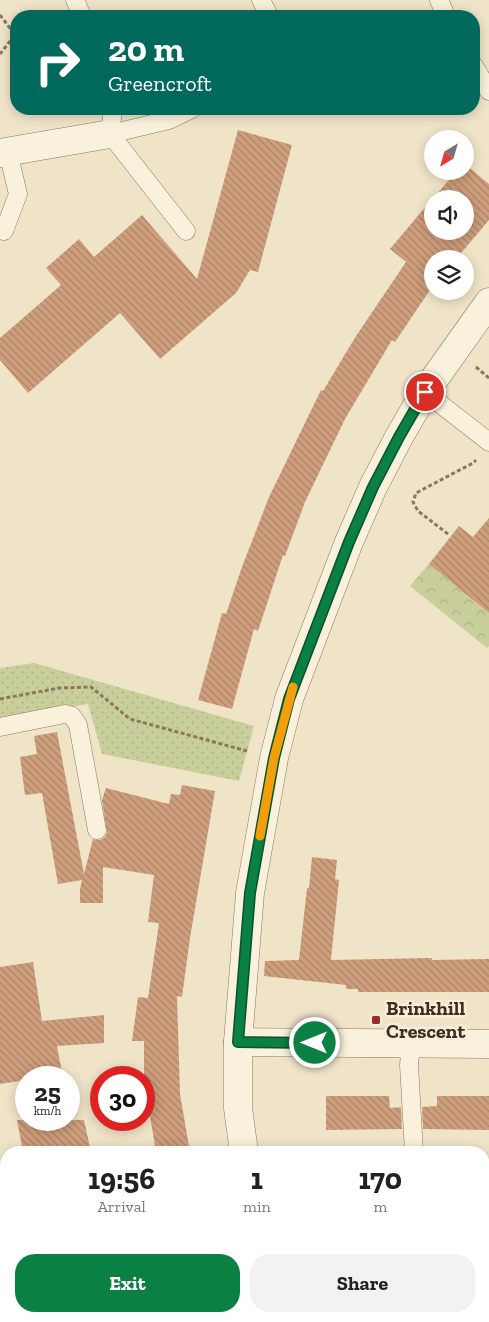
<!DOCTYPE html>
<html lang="en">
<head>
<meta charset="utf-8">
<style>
	body { margin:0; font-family:"Zilla Slab",serif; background:#f2f2f2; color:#202124; height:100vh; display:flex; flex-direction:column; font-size:19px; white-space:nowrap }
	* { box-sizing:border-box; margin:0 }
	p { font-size:16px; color:#757577 }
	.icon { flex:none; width:28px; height:28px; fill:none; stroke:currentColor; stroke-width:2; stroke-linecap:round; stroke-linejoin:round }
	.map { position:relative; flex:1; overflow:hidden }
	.panel { position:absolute; left:0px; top:1146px; width:490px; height:176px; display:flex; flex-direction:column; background:#fff; border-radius:20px 20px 0 0; box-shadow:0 2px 12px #0003 }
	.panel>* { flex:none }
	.guide { position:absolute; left:10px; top:10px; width:470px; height:105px; border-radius:20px; box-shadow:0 2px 12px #0003; background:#00695c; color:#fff; overflow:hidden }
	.needle { width:32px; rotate:217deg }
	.fabs { position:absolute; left:424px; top:130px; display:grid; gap:10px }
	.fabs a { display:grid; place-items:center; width:50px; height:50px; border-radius:50%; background:#fff; box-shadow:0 2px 12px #0003; font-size:25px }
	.speed { position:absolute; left:15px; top:1066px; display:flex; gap:10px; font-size:25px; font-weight:700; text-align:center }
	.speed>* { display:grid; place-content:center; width:65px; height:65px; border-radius:50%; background:#fff; box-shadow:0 2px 12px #0003; line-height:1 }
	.speed small { font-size:12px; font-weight:400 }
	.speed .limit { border:8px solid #d22; background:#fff; color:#111 }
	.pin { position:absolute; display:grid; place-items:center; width:42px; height:42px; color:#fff; margin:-21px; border:2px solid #fff; border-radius:50%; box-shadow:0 1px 5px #0007 }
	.me { position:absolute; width:55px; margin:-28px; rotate:270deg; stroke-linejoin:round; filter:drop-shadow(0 0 4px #0008) }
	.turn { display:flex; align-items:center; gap:18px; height:105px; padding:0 15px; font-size:22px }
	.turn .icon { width:65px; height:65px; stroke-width:2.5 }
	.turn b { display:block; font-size:35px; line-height:42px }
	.eta { display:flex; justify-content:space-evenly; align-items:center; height:85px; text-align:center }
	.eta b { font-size:30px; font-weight:700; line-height:35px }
	.button { display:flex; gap:10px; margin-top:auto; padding:10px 15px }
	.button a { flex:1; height:58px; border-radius:20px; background:#0b8043; color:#fff; font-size:20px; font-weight:700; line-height:58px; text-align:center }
	.button a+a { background:#f2f2f2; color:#202124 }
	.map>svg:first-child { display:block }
	.grass { fill:url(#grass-dots) }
	.forest { fill:url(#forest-crowns) }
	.building { fill:url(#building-back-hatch) }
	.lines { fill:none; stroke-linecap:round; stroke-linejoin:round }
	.lane-casing { stroke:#8d765c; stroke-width:19 }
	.street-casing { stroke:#8d765c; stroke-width:29 }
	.path { stroke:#8d765c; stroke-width:3; stroke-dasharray:4 2.5; stroke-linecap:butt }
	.lane { stroke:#faf1dc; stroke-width:18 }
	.street { stroke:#faf1dc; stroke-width:28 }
	.route-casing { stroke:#07532c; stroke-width:12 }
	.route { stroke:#0b8043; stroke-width:9 }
	.slow { stroke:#f59e0b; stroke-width:9 }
	.poi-dot { fill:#9e2a2b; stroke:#f7eed8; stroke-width:2 }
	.labels { text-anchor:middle; stroke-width:5; stroke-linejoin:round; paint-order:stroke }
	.poi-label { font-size:20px; font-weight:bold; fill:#3d2e20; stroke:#f7eed8; text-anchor:start }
</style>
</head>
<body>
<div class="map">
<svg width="489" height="1322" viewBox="0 0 489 1322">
	<defs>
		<pattern id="grass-dots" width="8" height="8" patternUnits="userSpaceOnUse" patternTransform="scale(1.25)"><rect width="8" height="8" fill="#c9cf9b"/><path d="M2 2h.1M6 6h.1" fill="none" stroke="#aeb285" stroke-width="1.8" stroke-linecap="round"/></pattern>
		<pattern id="forest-crowns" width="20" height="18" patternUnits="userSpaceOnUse" patternTransform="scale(1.25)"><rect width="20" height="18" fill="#c9cf9b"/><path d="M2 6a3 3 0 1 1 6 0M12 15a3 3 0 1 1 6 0" fill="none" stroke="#aeb285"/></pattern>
		<pattern id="building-back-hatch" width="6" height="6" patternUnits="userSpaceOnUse" patternTransform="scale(1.25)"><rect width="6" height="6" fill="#cf9f7d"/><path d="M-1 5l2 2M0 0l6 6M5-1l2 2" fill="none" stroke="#a98266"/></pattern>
	</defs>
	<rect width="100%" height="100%" fill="#f0e4c8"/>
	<polygon class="grass" points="34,663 254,726 239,781 102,754 88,704 0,721 0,668"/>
	<polygon class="forest" points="429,564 489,613 489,646 487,648 410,586"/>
	<g class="building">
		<polygon points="238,130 292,145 258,272 250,270 236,293 160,359 120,313 28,393 0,360 0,338 61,285 46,268 79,239 94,257 142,215 197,279"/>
		<polygon points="465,164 489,184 489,220 456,259 432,259 432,287 395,342 392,340 345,419 305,502 285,556 283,555 258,631 254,629 232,709 198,700 222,613 226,614 242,567 269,497 321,390 323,391 356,336 406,262 390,249 432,199 432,231 465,231 465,199 433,199 456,171 465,171"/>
		<polygon points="489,518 489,613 429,564 459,526 473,537"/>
		<polygon points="57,732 84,874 93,839 99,840 104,838 107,833 102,800 106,788 169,804 171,794 180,795 182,785 215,791 190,938 182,997 177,996 180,1094 190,1152 156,1152 148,1104 144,1104 144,1041 132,1041 138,997 148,998 159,923 148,922 154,875 103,867 103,903 80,903 80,889 82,880 58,884 42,793 25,795 20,757 37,754 34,736"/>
		<polygon points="312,857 337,860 335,879 339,880 331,960 432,958 432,960 489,959 489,992 358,992 358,989 346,989 346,985 264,976 265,961 299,960 307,888 309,888"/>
		<polygon points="33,962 42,1021 104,1015 104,1043 57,1046 62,1073 41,1078 26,1078 26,1080 0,1084 0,967"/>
		<polygon points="326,1096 389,1096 390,1108 401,1107 402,1129 326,1130"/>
		<polygon points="437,1096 489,1096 489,1130 423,1129 422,1107 437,1106"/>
		<polygon points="17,1120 84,1120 91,1152 23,1152"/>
	</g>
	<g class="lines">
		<defs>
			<g id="lane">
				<polyline points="75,0 82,16"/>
				<polyline points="261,0 269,16"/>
				<polyline points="439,0 446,16"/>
				<polyline points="474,66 489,91"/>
				<polyline points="113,109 110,134 186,231"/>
				<polyline points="110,134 169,120 192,109"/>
				<polyline points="4,231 18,194 8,152"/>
				<polyline points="425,392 489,442"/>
				<polyline points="0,727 65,714 72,716 78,725 97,830"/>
				<polyline points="411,1044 409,1065 414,1152"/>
			</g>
			<g id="street">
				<polyline points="0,153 110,134"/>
				<polyline points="238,1042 489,1044"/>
				<polyline points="244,1152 238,1108 238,1042 250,893 274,758 289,699 349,542 373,487 399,437 425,392 489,302"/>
				<polyline points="270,1316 271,1322"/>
			</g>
		</defs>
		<use href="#lane" class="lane-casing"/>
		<use href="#street" class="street-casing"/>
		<g class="path">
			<polyline points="0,15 15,35 0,54"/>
			<polyline points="476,367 489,378"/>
			<polyline points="448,534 418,511 413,502 416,493 473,463 476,460"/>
			<polyline points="0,699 59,688 91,687 130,719 247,751"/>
		</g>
		<use href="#lane" class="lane"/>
		<use href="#street" class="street"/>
	</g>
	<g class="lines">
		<defs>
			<polyline id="route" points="315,1043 238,1042 250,893 274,758 289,699 349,542 373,487 399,437 425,392"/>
		</defs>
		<use href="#route" class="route-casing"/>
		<use href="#route" class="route"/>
		<polyline class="slow" points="260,836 274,758 293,687"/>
	</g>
	<rect class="poi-dot" x="371" y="1015" width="10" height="10" rx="2.5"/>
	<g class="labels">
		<g class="poi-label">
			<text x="386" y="1015">Brinkhill<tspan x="386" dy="23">Crescent</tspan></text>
		</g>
	</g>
</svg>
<div class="fabs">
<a><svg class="needle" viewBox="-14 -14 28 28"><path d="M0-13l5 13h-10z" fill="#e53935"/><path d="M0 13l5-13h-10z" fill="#757577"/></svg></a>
<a><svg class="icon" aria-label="sound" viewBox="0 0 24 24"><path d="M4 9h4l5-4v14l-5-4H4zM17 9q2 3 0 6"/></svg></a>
<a><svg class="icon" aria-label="layers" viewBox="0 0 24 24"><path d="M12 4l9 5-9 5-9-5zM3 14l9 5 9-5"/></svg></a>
</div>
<div class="speed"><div>25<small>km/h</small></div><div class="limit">30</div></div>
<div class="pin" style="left:425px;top:392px;background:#d93025"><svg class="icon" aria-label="arrive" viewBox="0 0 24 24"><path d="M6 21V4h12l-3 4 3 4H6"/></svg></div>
<svg class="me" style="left:315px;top:1043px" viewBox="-20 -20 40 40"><circle r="17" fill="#0b8043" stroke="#fff" stroke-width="3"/><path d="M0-11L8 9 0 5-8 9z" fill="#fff"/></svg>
<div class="guide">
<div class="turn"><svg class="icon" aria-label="right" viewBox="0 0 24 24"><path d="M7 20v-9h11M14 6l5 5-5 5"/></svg><div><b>20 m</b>Greencroft</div></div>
</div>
<section class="panel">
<div class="eta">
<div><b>19:56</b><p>Arrival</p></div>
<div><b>1</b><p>min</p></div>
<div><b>170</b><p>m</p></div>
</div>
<div class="button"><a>Exit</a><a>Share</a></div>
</section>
</div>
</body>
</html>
